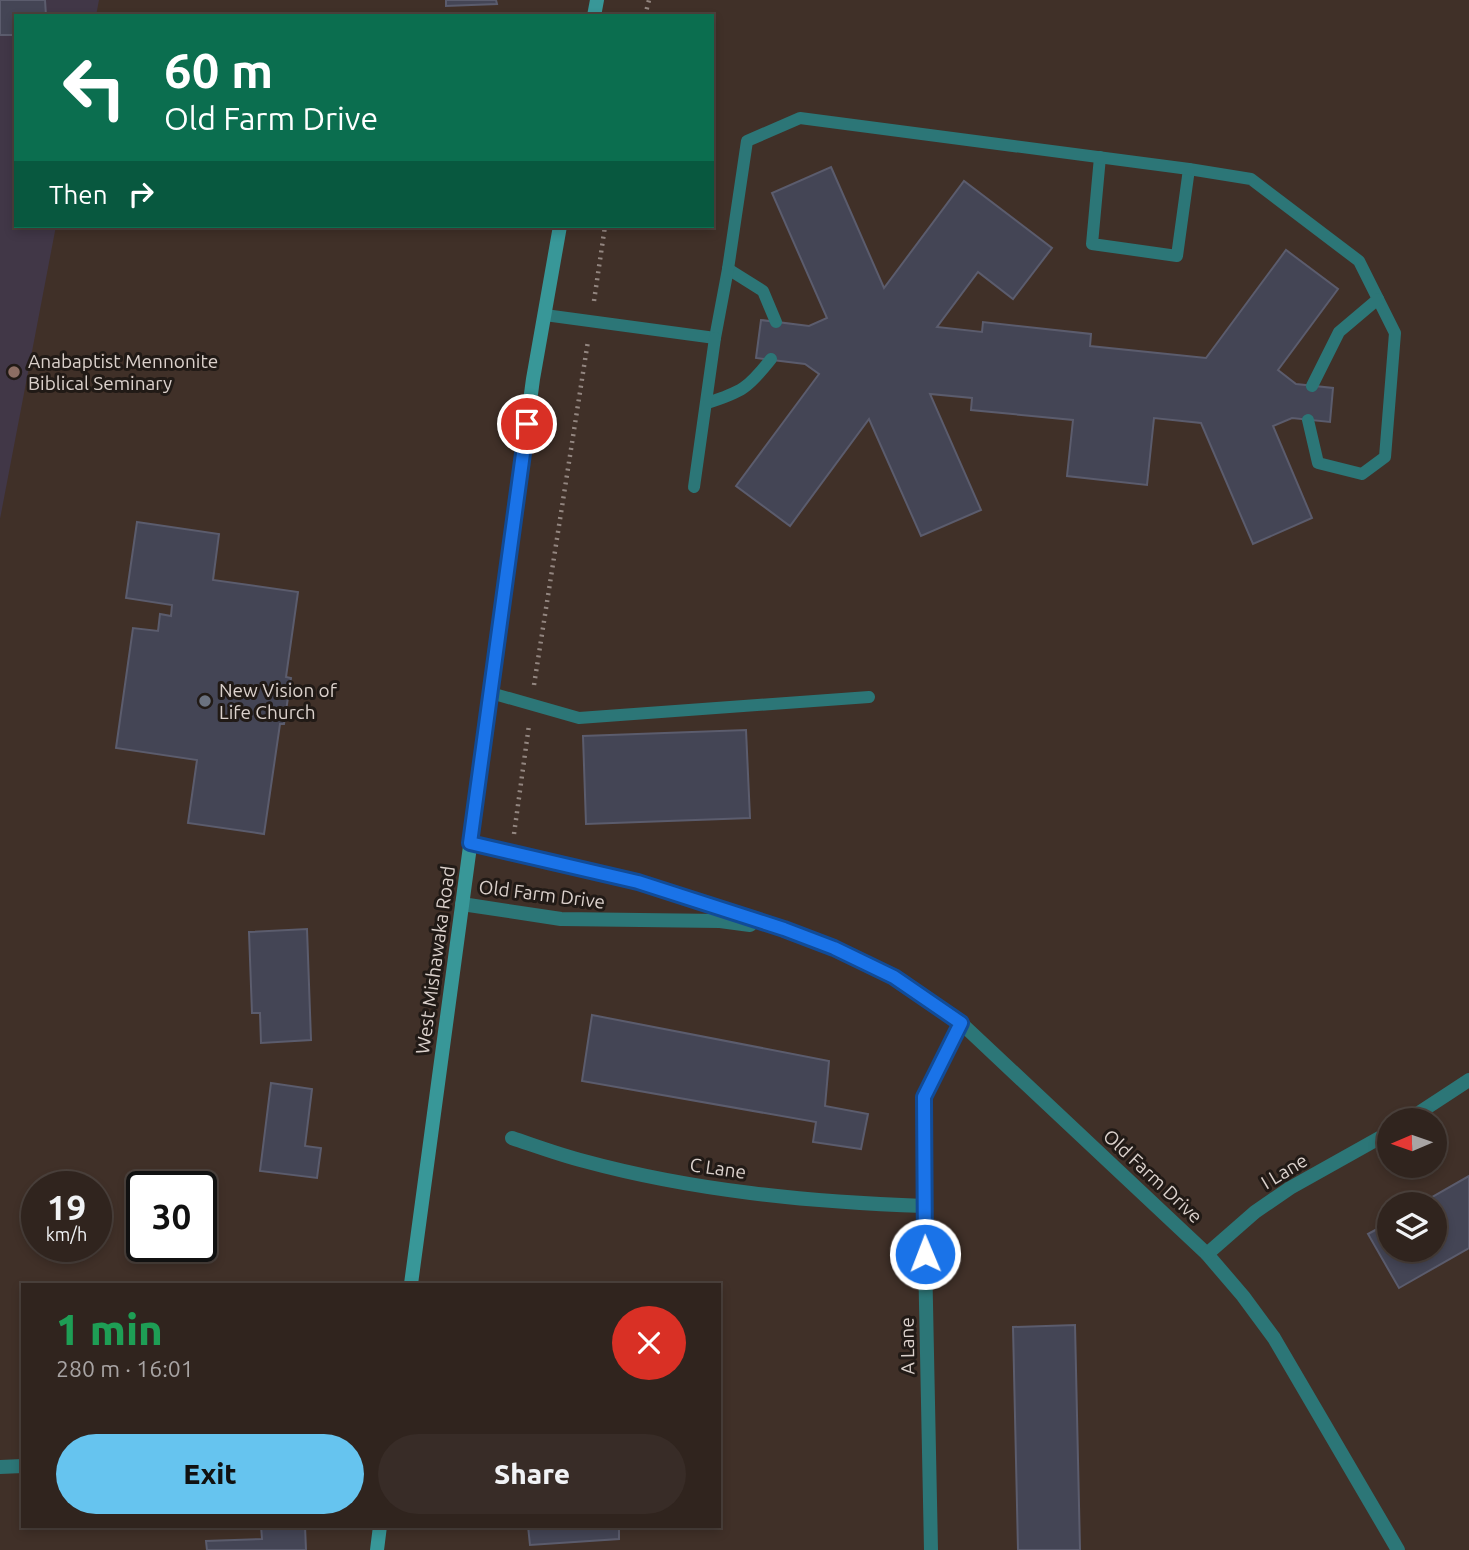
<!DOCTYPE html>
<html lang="en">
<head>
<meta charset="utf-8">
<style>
	body { margin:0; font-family:Ubuntu,sans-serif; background:#382c27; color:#f1f3f6; height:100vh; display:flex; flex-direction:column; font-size:26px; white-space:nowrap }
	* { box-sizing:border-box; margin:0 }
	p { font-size:23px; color:#a8a4a4 }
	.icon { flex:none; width:38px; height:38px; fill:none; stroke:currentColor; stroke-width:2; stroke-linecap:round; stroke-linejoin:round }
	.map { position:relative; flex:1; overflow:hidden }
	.sheet { position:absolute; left:21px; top:1283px; width:700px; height:245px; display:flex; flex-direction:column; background:#30241e; border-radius:0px; box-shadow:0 4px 10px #0003,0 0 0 2px #4b413c }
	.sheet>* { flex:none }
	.top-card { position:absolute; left:14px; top:14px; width:700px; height:214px; border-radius:0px; box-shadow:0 4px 10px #0003,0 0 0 2px #4b413c; background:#0b6e4f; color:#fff; overflow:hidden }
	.needle { width:46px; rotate:268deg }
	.controls { position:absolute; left:1377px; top:1108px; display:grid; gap:14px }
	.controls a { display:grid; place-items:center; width:70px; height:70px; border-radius:50%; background:#30241e; box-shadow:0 4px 10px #0003,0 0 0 2px #4b413c; font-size:35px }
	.speed { position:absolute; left:21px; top:1171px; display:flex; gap:14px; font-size:35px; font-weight:700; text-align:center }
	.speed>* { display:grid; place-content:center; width:91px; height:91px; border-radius:50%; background:#30241e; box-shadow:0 4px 10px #0003,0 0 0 2px #4b413c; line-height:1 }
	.speed small { font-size:18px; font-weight:400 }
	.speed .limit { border:4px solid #111; border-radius:10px; background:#fff; color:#111 }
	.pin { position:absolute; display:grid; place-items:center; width:60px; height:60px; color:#fff; margin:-30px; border:4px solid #fff; border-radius:50%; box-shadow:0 2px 7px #0007 }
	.me { position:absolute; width:77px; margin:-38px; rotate:359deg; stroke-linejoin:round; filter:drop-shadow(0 0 5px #0008) }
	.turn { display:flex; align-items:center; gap:24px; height:147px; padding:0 35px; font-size:32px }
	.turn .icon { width:91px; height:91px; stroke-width:2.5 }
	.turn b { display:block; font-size:49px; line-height:60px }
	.then { display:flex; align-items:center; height:66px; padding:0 35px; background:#0003; gap:14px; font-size:26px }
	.round { display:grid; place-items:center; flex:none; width:74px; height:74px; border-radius:37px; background:#382c27 }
	.summary { display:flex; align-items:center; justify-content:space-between; height:119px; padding:0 35px }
	h1 { font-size:42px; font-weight:800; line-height:52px; color:#1e9e55 }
	.action { display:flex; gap:14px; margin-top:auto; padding:14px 35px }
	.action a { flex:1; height:80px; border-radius:42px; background:#66c4ef; color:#111; font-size:28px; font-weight:800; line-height:80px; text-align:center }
	.action a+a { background:#382c27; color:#f1f3f6 }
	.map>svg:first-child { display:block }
	.education { fill:#413747 }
	.building { fill:#444555; stroke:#5b5c6d; stroke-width:2 }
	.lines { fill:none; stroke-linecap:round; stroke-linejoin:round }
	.path { stroke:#938680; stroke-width:4.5; stroke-dasharray:2 5; stroke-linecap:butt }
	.service { stroke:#2c7677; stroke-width:12 }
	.minor { stroke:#2c7677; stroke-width:14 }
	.secondary { stroke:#389798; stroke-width:14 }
	.route-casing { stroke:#114b97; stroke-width:18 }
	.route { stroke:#1a73e8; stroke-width:12 }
	.education-dot { fill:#8d6e63; stroke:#211a16; stroke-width:2.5 }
	.worship-dot { fill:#6b7280; stroke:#211a16; stroke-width:2.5 }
	.labels { text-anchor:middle; stroke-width:6; stroke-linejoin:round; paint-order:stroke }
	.poi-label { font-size:19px; fill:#dbd1cc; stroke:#211a16; text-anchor:start }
	.street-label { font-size:19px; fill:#dbd1cc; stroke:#211a16 }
</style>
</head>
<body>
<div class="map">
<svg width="1469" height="1550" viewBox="0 0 1469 1550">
	<rect width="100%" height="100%" fill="#403028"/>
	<polygon class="education" points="0,0 99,0 96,16 16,16 16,226 56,226 0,519"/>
	<g class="building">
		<polygon points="0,0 45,0 46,16 16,16 16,35 0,35"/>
		<polygon points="446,0 496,0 497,4 446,6"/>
		<polygon points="831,167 884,288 964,181 1052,248 1013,299 978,272 937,327 982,332 983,322 1091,334 1090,346 1206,358 1286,250 1338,289 1278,370 1296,384 1333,388 1330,422 1292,418 1273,426 1312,518 1253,544 1201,423 1154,418 1147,485 1067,476 1073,420 971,410 972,398 930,394 981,510 921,536 869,419 790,526 736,486 819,374 805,364 756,358 761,320 809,326 827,318 772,193"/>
		<polygon points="137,522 219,534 213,580 298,592 286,677 291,678 284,724 280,724 264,834 188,823 197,760 116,748 133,628 158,631 160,614 171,616 172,605 126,598"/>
		<polygon points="746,730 750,818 586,824 583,736"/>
		<polygon points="307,929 311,1040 261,1043 260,1013 252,1013 249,932"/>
		<polygon points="592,1015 829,1061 825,1106 868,1114 861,1149 813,1142 816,1122 582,1081"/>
		<polygon points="271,1083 312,1089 305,1146 321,1148 317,1178 260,1171"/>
		<polygon points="1469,1176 1469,1248 1399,1288 1368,1234 1390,1222 1390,1250 1435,1250 1435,1204 1420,1204"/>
		<polygon points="1075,1325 1080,1550 1018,1550 1013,1327"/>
		<polygon points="261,1526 305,1526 306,1550 207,1550 206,1541 262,1539"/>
		<polygon points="528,1526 619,1526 619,1539 530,1545"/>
	</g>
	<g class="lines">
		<g class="path">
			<polyline points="645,16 649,0"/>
			<polyline points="594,301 605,226"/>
			<polyline points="534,685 588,341"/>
			<polyline points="514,834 529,725"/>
		</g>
		<g class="service">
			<polyline points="1100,157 1092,244 1177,256 1189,169"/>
			<polyline points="728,269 763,291 776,322"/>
			<polyline points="545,315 715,338 728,269 747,141 800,118 1189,169 1251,179 1359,261 1395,333 1385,457 1362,474 1318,463 1308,420"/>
			<polyline points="1312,386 1339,332 1378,299"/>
			<path d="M 707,403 C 742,392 748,388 771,359"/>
			<polyline points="694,487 715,338"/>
			<polyline points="491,693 579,718 869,697"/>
		</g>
		<g class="minor">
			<polyline points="470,843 638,882 784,929 834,948 894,977 961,1023 1207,1254 1243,1296 1274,1338 1398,1550"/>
			<polyline points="462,904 561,919 720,921 750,925"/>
			<polyline points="1408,1120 1469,1080"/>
			<path d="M 512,1138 C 536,1146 560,1155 584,1161 C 694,1191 810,1202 924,1206"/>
			<polyline points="1207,1254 1255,1212 1290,1188 1390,1132"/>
			<polyline points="0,1467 23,1466"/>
			<polyline points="931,1550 924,1206 924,1097 961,1023"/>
		</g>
		<g class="secondary">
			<polyline points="594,16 597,0"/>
			<polyline points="411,1284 533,379 560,226"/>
			<polyline points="377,1550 380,1526"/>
		</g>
	</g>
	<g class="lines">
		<defs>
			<polyline id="route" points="527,424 470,843 638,882 784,929 834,948 894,977 961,1023 924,1097 925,1254"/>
		</defs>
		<use href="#route" class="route-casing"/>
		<use href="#route" class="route"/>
	</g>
	<circle class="education-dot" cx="14" cy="372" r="7"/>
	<circle class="worship-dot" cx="205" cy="701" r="7"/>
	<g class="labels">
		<g class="poi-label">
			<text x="28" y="368">Anabaptist Mennonite<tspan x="28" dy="22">Biblical Seminary</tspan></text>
			<text x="219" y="697">New Vision of<tspan x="219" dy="22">Life Church</tspan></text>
		</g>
		<g class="street-label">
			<text transform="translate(542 894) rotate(7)" y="7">Old Farm Drive</text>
			<text transform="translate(435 960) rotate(-82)" y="7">West Mishawaka Road</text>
			<text transform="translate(718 1168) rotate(8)" y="7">C Lane</text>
			<text transform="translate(1284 1171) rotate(-31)" y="7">I Lane</text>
			<text transform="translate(1153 1176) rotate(43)" y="7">Old Farm Drive</text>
			<text transform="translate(907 1346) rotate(-91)" y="7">A Lane</text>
		</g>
	</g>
</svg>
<div class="controls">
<a><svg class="needle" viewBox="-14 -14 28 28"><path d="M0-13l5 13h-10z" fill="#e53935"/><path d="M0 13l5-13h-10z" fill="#a8a4a4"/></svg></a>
<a><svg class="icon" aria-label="layers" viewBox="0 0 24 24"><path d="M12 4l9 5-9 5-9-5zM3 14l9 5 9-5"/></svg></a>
</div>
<div class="speed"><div>19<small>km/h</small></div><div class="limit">30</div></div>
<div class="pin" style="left:527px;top:424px;background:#d93025"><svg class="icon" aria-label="arrive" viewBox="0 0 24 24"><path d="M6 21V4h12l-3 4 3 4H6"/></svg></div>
<svg class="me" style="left:925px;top:1254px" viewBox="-20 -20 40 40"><circle r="17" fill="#1a73e8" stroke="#fff" stroke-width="3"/><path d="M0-11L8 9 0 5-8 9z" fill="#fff"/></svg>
<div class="top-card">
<div class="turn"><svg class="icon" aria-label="left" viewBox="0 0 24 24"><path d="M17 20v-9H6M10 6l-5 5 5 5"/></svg><div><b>60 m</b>Old Farm Drive</div></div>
<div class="then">Then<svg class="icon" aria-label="right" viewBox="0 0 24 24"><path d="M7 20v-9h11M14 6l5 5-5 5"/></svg></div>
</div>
<section class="sheet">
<div class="summary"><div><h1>1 min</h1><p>280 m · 16:01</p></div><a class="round" style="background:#d93025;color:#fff"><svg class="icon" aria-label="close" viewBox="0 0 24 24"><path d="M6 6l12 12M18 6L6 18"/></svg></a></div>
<div class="action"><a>Exit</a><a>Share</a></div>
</section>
</div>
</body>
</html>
